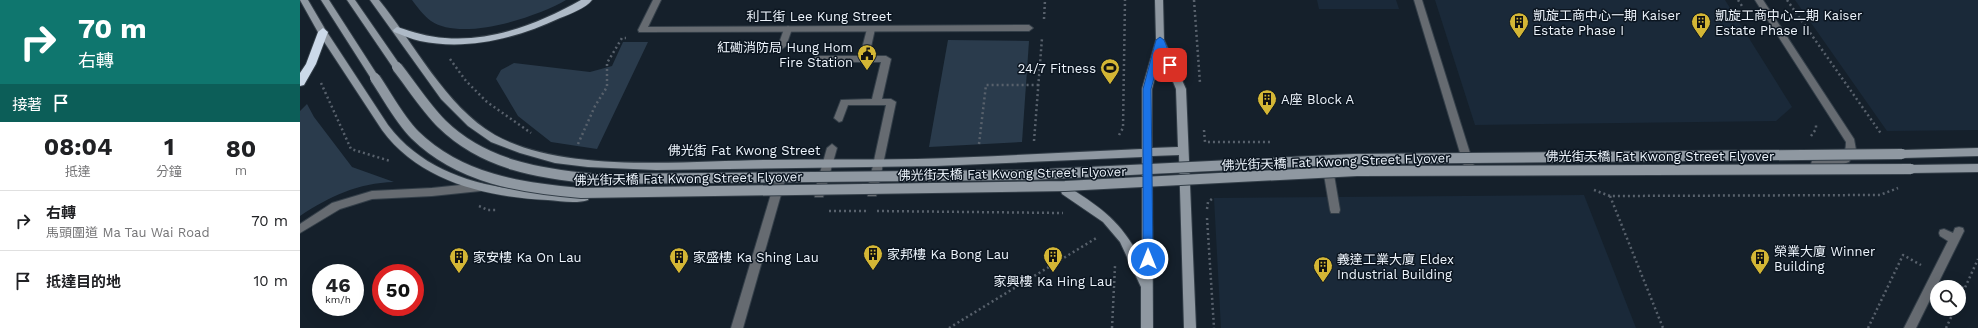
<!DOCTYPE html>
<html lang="zh-TW">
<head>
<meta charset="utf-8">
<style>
	body { margin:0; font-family:"Work Sans","Noto Sans TC",sans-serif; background:#f6f6f6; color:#202124; height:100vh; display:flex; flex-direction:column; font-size:15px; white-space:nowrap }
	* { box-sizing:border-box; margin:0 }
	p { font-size:13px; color:#757577 }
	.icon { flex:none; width:22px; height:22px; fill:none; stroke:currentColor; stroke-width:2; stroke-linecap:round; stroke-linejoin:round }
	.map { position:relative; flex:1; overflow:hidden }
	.panel { display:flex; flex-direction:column; background:#fff; width:300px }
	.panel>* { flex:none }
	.banner { background:#0f766e; color:#fff; overflow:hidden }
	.controls { position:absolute; left:1630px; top:280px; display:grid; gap:8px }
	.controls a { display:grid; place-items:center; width:36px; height:36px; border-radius:50%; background:#fff; box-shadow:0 4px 16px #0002; font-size:20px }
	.speed { position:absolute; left:12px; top:264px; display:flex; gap:8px; font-size:20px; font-weight:700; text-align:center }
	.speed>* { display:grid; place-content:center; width:52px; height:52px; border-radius:50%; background:#fff; box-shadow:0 4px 16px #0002; line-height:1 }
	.speed small { font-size:10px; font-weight:400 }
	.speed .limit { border:6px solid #d22; background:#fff; color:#111 }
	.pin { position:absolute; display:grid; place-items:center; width:34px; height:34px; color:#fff; margin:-17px; border-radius:8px; box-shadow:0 2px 6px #0006 }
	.me { position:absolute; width:44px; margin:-22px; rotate:0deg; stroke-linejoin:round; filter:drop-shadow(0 0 3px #0008) }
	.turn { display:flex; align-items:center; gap:14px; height:84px; padding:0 12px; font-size:18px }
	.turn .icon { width:52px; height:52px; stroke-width:2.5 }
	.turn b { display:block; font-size:28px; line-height:34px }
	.then { display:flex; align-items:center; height:38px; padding:0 12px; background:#0003; gap:8px; font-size:15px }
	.eta { display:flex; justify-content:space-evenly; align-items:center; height:68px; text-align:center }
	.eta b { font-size:24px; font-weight:700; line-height:28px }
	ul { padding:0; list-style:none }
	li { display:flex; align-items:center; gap:12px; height:60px; padding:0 12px; border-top:1px solid #e0e0e0 }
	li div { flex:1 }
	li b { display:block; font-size:15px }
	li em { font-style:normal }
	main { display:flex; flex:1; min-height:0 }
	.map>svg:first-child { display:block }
	.built { fill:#1a2939 }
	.green { fill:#2a3b4c }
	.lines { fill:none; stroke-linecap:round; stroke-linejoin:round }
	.lane-casing { stroke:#333e48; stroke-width:2 }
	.street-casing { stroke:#333e48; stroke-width:2 }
	.secondary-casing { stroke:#333e48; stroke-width:2 }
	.primary-casing { stroke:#333e48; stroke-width:2 }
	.highway-casing { stroke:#333e48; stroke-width:2 }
	.path { stroke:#58616c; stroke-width:2.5; stroke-dasharray:2 3; stroke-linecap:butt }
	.lane { fill:#666b71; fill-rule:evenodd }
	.street { fill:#666b71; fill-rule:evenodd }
	.secondary { fill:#8f98a1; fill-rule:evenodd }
	.primary { fill:#aebac7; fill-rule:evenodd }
	.highway { fill:#cbd9e9; fill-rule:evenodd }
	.secondary-bridge-casing { stroke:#333e48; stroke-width:12; stroke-linecap:butt }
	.secondary-bridge { stroke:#8f98a1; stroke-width:10 }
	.route { fill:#1a73e8; stroke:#114b97 }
	.labels { text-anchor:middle; stroke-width:3; stroke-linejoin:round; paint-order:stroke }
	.poi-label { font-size:13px; fill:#edf4fc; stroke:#0c1621; text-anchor:start }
	.street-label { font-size:13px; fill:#edf4fc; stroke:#0c1621 }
</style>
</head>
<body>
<main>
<section class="panel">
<div class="banner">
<div class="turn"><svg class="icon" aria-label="right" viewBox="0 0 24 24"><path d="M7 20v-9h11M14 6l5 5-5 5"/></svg><div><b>70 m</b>右轉</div></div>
<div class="then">接著<svg class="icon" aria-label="arrive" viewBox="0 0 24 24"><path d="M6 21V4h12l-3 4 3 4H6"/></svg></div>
</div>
<div class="eta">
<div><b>08:04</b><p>抵達</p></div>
<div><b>1</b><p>分鐘</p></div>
<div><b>80</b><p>m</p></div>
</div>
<ul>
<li><svg class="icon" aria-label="right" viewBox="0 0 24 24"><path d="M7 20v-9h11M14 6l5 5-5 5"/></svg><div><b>右轉</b><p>馬頭圍道 Ma Tau Wai Road</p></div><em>70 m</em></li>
<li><svg class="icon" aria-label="arrive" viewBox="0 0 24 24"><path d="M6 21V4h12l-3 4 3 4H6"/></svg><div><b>抵達目的地</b></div><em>10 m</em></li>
</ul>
</section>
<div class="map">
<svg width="1678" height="328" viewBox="0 0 1678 328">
	<rect width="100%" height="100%" fill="#15202b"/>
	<g class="built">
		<polygon points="1017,0 1096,0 1099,9 1019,9"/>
		<polygon points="1135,0 1425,0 1492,107 1476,121 1175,125"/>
		<polygon points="1495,0 1678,0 1678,130 1587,131"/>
		<polygon points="1284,195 1336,328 921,328 914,198"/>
	</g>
	<g class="green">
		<path d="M 112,0 L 266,0 C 237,17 162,42 131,21 C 123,15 118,8 112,0 Z"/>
		<polygon points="648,40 729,41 722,142 629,147"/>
		<polygon points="323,42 348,42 297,149 251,142 218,116 196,79 201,70 214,63 290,72 312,66"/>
		<path d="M 7,104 L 14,117 L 52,167 L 94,182 C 58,183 30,196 0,216 L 0,111 Z"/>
	</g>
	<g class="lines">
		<defs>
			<g id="lane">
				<polygon points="1114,0 1122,0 1174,166 1173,169 1165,169 1164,166"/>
				<polygon points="488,26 492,29 486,46 482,49 479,48 478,46 484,29"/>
				<polygon points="571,26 575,29 569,56 586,56 591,59 582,99 591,99 596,102 577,193 576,196 568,196 567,193 586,105 548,105 542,121 539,122 534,118 541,100 572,99 581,62 517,62 512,59 517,56 560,56 567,29"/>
				<polygon points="532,144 537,148 524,194 523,197 515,197 514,194 527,148"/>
				<polygon points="1028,165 1032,166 1033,169 1040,210 1039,213 1031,213 1030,210 1023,169 1024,166"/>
				<polygon points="180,183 184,184 185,187 184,190 180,191 132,196 72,199 40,209 0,233 0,224 32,203 72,191 132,188"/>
			</g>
			<g id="street">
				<polygon points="353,0 361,0 348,27 729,25 733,28 729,31 339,32 338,30"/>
				<path d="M 1455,0 L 1463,0 L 1554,139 L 1556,150 L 1549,162 L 1535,167 L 1512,167 L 1511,164 L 1512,161 C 1528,156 1546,167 1546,142 Z"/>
				<polygon points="479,180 483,181 484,184 443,328 431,328 474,184 475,181"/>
				<polygon points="1659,227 1663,228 1664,231 1616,328 1604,328 1648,241 1640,236 1639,233 1640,230 1644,229 1653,233 1655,228"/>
			</g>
			<g id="secondary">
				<path d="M 0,0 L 8,0 L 25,29 L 88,125 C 134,186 214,193 284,193 L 288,194 L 289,197 L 288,200 C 276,204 260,201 248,200 C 187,197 120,182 82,130 L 19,34 Z"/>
				<polygon points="21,0 29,0 78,76 80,78 78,80 72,80"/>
				<polygon points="47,0 55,0 100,65 102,67 100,69 94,69"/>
				<path d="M 70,0 L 79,0 C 114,43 146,107 195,135 C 265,174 388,161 467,160 C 517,159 567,160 617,159 C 692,157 767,152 842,149 L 842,89 L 856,40 L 855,0 L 863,0 L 864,40 L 886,89 L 896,328 L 884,328 L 879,155 L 852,156 L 853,328 L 841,328 L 841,287 L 820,242 L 803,222 L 762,194 L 761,191 L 762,188 L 770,188 C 805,210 823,224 842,262 L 842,157 L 636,166 L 356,170 L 288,167 L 255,163 L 220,153 L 191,142 L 168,126 L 141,99 ZM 861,53 L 876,89 L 878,147 L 852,148 L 852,89 Z"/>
				<polygon points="1678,148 1678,156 1602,158 1598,157 1597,154 1598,151 1602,150"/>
				<polygon points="1678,164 1678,172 1611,173 1607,172 1606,169 1607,166 1611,165"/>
			</g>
			<path id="primary" d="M 281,0 L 292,0 C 286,8 270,14 260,18 C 217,38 168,51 120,41 C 111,39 103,35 94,32 L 93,30 L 97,27 C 113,32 128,37 145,38 C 193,42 240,23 281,0 Z"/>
			<polygon id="highway" points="23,28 28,32 16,64 4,85 0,86 0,73 6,64 18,32"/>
		</defs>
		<use href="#lane" class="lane-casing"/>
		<use href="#street" class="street-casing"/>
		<use href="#secondary" class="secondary-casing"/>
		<use href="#primary" class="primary-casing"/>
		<use href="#highway" class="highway-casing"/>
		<g class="path">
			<polyline points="894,0 900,83"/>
			<polyline points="1438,0 1442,6"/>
			<polyline points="1487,0 1582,135"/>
			<polyline points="744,19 745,0"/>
			<polyline points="150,59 166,81 187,102 231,133"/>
			<polyline points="21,83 51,149 90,161"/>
			<polyline points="904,130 905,142 972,142"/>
			<polyline points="819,135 823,128 825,0"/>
			<polyline points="1511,136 1516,129 1516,123"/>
			<polyline points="734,141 742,38"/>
			<polyline points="278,144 295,106 307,87 307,63 322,38 326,38"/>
			<polyline points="679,144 686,85 739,85"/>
			<polyline points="1294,190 1310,196 1580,195 1598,188"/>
			<polyline points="1310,196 1363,328"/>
			<polyline points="179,206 188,210 198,210"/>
			<polyline points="907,209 908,202 913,198"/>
			<polyline points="529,211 566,211"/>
			<polyline points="577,211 763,213"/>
			<polyline points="907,218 914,328"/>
			<polyline points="1653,282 1665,289"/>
			<polyline points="1659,301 1678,259"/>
			<polyline points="649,328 798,237"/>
			<polyline points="812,328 815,266"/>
			<polyline points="1568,328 1603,255 1621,265"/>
			<polyline points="1646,328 1655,309"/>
		</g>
		<use href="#lane" class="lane"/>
		<use href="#street" class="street"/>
		<use href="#secondary" class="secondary"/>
		<use href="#primary" class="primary"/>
		<use href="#highway" class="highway"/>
		<defs>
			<g id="secondary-bridge">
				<path d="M 97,67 C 112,86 125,107 142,124 C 184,165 240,174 296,179 L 728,175 L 1054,159 L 1602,154"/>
				<path d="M 75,78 C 88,97 99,119 115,135 C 160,179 221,188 281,193 L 765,186 L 1057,171 L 1611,169"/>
			</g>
		</defs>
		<use href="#secondary-bridge" class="secondary-bridge-casing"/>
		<use href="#secondary-bridge" class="secondary-bridge"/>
	</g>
	<polygon class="route" points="860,37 864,40 874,65 870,68 867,67 861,52 851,89 853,259 848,263 843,259 843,89 856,40"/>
	<defs>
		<symbol id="building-pin" viewBox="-11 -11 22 30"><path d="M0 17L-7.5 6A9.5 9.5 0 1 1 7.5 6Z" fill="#d4b635" stroke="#0c1621"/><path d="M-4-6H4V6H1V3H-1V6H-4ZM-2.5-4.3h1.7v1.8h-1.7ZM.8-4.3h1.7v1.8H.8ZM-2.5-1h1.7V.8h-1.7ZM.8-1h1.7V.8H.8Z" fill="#111"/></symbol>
		<symbol id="civic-pin" viewBox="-11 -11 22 30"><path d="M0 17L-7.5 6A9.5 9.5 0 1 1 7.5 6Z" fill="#d4b635" stroke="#0c1621"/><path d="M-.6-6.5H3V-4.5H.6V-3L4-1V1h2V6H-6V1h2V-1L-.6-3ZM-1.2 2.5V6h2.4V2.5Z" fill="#111"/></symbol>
		<symbol id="stadium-pin" viewBox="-11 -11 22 30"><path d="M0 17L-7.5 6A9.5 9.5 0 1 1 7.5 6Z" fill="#d4b635" stroke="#0c1621"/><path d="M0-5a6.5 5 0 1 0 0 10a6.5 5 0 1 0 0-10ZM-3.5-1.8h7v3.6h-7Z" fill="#111"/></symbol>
	</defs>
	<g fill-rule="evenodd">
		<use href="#building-pin" x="1208" y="11" width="22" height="30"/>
		<use href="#building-pin" x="1390" y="11" width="22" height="30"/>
		<use href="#civic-pin" x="556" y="43" width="22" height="30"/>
		<use href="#stadium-pin" x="799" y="57" width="22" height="30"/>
		<use href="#building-pin" x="956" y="88" width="22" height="30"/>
		<use href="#building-pin" x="562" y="243" width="22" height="30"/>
		<use href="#building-pin" x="742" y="245" width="22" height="30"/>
		<use href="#building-pin" x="148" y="246" width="22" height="30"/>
		<use href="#building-pin" x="368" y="246" width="22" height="30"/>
		<use href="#building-pin" x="1449" y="247" width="22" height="30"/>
		<use href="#building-pin" x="1012" y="255" width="22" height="30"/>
	</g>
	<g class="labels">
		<g class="poi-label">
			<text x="1233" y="20">凱旋工商中心一期 Kaiser<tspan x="1233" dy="15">Estate Phase I</tspan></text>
			<text x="1415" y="20">凱旋工商中心二期 Kaiser<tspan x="1415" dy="15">Estate Phase II</tspan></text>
			<text x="553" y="52" text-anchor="end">紅磡消防局 Hung Hom<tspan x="553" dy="15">Fire Station</tspan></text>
			<text x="796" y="73" text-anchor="end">24/7 Fitness</text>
			<text x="981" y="104">A座 Block A</text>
			<text x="1474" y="256">榮業大廈 Winner<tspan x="1474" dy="15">Building</tspan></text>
			<text x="587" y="259">家邦樓 Ka Bong Lau</text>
			<text x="173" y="262">家安樓 Ka On Lau</text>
			<text x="393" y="262">家盛樓 Ka Shing Lau</text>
			<text x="1037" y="264">義達工業大廈 Eldex<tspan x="1037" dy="15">Industrial Building</tspan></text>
			<text x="753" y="286" text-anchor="middle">家興樓 Ka Hing Lau</text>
		</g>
		<g class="street-label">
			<text x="519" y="21">利工街 Lee Kung Street</text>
			<text x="444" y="155">佛光街 Fat Kwong Street</text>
			<text x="1360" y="161">佛光街天橋 Fat Kwong Street Flyover</text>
			<text transform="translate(1036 161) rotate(-2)" y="5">佛光街天橋 Fat Kwong Street Flyover</text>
			<text transform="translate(712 173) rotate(-1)" y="5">佛光街天橋 Fat Kwong Street Flyover</text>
			<text transform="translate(388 178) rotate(-1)" y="5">佛光街天橋 Fat Kwong Street Flyover</text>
		</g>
	</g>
</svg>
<div class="controls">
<a><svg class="icon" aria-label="search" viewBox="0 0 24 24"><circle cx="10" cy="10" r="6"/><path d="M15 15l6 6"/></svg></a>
</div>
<div class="speed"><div>46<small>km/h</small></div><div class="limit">50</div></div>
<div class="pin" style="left:870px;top:65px;background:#d93025"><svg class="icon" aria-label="arrive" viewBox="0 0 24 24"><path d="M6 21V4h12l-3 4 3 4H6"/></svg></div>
<svg class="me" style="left:848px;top:259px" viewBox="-20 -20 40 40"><circle r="17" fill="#1a73e8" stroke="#fff" stroke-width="3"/><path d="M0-11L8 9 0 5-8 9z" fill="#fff"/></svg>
</div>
</main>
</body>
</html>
